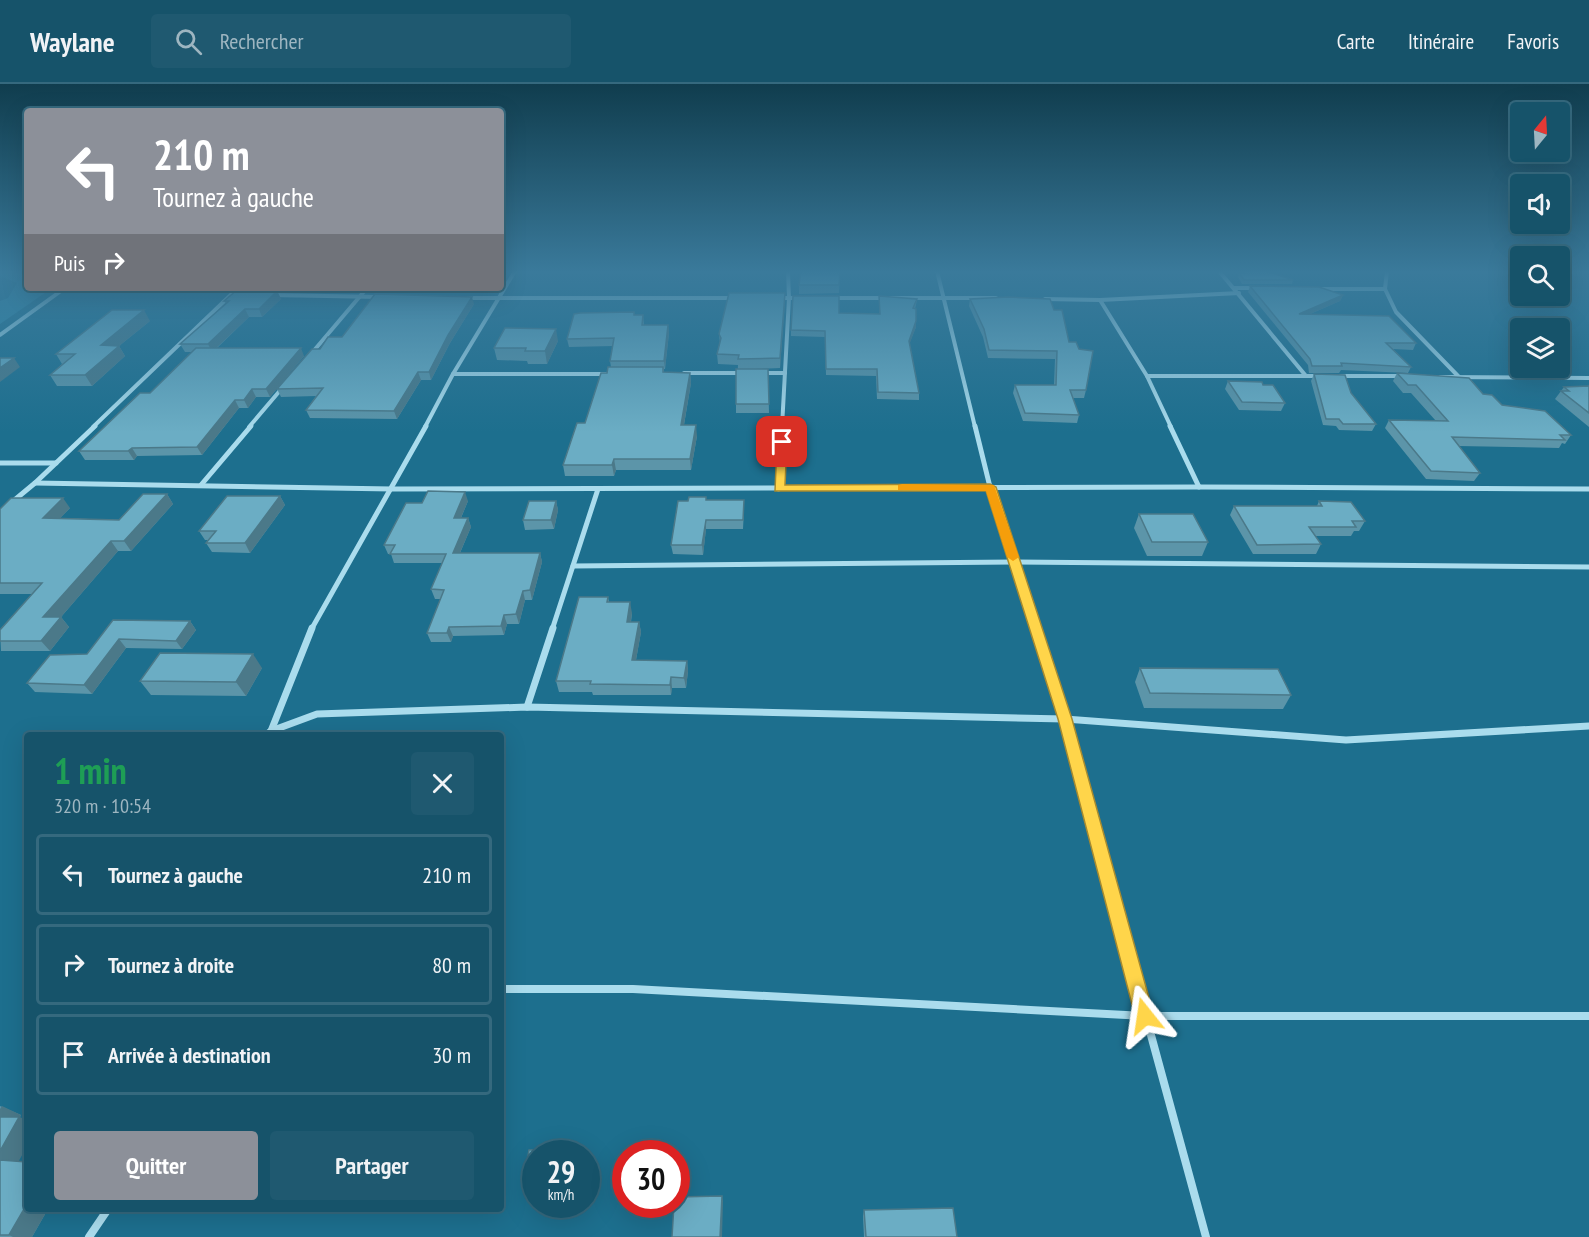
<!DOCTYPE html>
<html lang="fr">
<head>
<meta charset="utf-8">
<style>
	body { margin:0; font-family:"PT Sans Narrow",sans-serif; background:#1f5970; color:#f1f3f6; height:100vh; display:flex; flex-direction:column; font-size:22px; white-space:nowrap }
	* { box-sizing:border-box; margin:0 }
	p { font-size:20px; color:#9eb6c1 }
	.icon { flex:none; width:33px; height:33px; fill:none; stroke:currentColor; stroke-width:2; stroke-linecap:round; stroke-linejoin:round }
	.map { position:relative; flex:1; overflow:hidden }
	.panel { position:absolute; left:24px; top:648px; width:480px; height:480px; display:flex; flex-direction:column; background:#16536a; border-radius:6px; box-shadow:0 6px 24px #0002,0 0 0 2px #35697e }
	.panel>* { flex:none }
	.hud { position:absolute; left:24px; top:24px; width:480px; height:183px; border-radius:6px; box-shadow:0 6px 24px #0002,0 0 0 2px #35697e; background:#8c9099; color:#fff; overflow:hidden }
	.needle { width:39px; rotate:18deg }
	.controls { position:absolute; left:1510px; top:18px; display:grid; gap:12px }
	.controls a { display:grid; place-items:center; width:60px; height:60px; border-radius:6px; background:#16536a; box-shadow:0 6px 24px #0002,0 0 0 2px #35697e; font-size:30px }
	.speed { position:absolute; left:522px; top:1056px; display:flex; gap:12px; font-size:30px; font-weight:700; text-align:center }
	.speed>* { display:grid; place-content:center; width:78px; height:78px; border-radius:50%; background:#16536a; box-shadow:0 6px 24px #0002,0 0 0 2px #35697e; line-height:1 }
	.speed small { font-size:15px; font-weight:400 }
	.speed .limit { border:9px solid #d22; background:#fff; color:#111 }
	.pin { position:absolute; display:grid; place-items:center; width:51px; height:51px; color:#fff; margin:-26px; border-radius:12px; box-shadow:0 3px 9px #0006 }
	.me { position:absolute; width:66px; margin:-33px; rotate:345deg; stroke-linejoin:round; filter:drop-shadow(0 0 4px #0008) }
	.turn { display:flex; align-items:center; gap:21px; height:126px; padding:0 30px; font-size:27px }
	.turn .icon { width:78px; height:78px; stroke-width:2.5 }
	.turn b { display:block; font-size:42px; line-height:51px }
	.then { display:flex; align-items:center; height:57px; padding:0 30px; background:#0003; gap:12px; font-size:22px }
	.round { display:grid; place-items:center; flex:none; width:63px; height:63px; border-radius:6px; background:#1f5970 }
	.summary { display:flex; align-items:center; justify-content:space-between; height:102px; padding:0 30px }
	h1 { font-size:36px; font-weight:700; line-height:45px; color:#1e9e55 }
	.cta { display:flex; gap:12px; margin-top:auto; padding:12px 30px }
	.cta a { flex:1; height:69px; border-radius:6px; background:#8c9099; color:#fff; font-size:24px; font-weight:700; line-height:69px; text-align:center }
	.cta a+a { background:#1f5970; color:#f1f3f6 }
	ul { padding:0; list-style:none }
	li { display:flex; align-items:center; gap:18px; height:81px; margin:0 12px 9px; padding:0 18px; border:3px solid #35697e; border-radius:6px }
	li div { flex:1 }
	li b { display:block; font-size:22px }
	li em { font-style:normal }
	header { display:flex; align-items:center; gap:36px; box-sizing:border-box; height:84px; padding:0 30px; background:#16536a; border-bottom:2px solid #35697e }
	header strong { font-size:28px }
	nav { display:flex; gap:33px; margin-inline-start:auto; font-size:21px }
	.search { width:420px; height:54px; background:#1f5970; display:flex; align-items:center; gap:15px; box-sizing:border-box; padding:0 21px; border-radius:6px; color:#9eb6c1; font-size:22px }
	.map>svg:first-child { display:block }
	.green { fill:#2d89a9 }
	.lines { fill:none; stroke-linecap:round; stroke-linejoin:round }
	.street-far3 { stroke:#aadced; stroke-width:4 }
	.street-far2 { stroke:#aadced; stroke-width:5 }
	.street-far1 { stroke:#aadced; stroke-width:7 }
	.street { stroke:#aadced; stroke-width:8 }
	.wall { fill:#5c95a9 }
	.shaded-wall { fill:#4b7989 }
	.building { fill:#6badc4; stroke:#4b7989; stroke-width:1.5 }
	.route { fill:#ffd54a; stroke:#a68a30; stroke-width:1.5 }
	.slow { fill:#f59e0b }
</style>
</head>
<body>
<header>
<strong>Waylane</strong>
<div class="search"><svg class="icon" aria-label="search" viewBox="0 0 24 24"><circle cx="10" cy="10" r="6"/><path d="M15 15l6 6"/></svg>Rechercher</div>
<nav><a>Carte</a><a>Itinéraire</a><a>Favoris</a></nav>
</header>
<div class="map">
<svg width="1589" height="1153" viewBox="0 0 1589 1153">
	<rect width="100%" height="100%" fill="#1d6f8e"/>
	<polygon class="green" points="0,187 27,187 27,204 52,204 0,240 0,217 8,214 17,199 0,192"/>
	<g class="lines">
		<g class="street-far3">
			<polyline points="937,187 975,343"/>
			<polyline points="1219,187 1306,292"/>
			<polyline points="1387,187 1385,205 1396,228 1459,293"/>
			<polyline points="1234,204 1257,204"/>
			<polyline points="1319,205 1385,205"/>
			<polyline points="271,211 381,213"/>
			<polyline points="466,214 735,214"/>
			<polyline points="778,214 801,214"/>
			<polyline points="832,214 996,214"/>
			<polyline points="1045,215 1100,216 1239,209"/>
			<polyline points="1100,216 1147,292 1171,343"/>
			<polyline points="0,251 65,204"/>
			<polyline points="311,270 367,204"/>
			<polyline points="684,289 743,289"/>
			<polyline points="762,289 785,289"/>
			<polyline points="453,290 608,290"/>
			<polyline points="1147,292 1321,292"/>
			<polyline points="1338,292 1402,292"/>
			<polyline points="1440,293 1589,294"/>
			<polyline points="93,343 238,204"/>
			<polyline points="249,343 283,303"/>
			<polyline points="425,343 453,290 515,187"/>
			<polyline points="782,343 789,214 788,187"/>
		</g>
		<g class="street-far2">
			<polyline points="975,342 990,403 1036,546"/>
			<polyline points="1170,342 1199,403"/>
			<polyline points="0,379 56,379"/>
			<polyline points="35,399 392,405 1199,403 1589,405"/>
			<polyline points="201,401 251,342"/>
			<polyline points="779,405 782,342"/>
			<polyline points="0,428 35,399 95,342"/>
			<polyline points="573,482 1014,478 1589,483"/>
			<polyline points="311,546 426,342"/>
			<polyline points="552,546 598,405"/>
		</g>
		<g class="street-far1">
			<polyline points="1036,544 1065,635 1113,810"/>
			<polyline points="527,623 553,544"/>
			<polyline points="271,647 317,630 527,623 1065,635 1346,656 1589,642"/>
			<polyline points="266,651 271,647 312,544"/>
		</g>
		<g class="street">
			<polyline points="1112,808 1206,1153"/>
			<polyline points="501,905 633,905 1145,932 1589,932"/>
			<polyline points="89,1153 108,1125"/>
		</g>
	</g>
	<g class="wall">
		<polygon points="840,187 839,209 799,210 799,201"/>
		<polygon points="1238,187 1266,187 1293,196 1292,200 1242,200 1238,193 1239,189 1240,189"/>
		<polygon points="1250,202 1343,211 1340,217 1310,230 1416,259 1413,266 1393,265 1411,283 1408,289 1341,286 1339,289 1309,289 1308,281 1248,208"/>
		<polygon points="244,204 292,204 289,207 244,206"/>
		<polygon points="277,207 281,215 262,233 249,233 217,264 304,272 270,313 256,313 248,324 239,324 202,371 137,372 134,376 85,376 79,367 150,309 192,268 185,268 180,260 226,220 224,217"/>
		<polygon points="785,209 780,284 756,285 768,285 769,329 736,329 736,320 738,281 718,280 717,270 720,260 719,250"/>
		<polygon points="879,212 917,215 916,221 915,225 916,243 909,260 919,309 919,316 877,315 876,292 826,291 825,253 791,252 791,246 839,229 879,230"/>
		<polygon points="970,215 1054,226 1069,258 1086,306 1084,314 1073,314 1079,331 1077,339 1023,337 1013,309 1015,301 1054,301 1055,275 988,274 983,253 969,222"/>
		<polygon points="474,220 450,259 431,296 421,296 397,335 310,334 306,326 316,312 281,313 277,305 320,265 342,253"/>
		<polygon points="634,228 635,231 643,231 644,241 668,241 669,249 665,285 664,285 664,288 690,289 691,299 684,341 697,352 691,386 616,386 614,392 565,392 563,381 585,339 607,289 611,283 610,277 613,262 569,263 567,255"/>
		<polygon points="150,237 119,262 125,272 92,302 57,302 50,291 62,280 56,270"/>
		<polygon points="558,257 547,280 528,280 527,277 497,276 494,264"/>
		<polygon points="1397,289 1483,310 1502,321 1571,351 1565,360 1562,359 1559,364 1458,362 1480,389 1474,397 1426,395 1385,344 1389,336 1436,337 1411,309 1403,309 1393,297"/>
		<polygon points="1314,290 1351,309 1376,340 1372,347 1339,346 1336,342 1323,341 1311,297"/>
		<polygon points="1228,297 1263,301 1285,319 1281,327 1239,326 1225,305"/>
		<polygon points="1589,302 1589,343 1555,315 1564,303"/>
		<polygon points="167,410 173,420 131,467 118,467 61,533 69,543 50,567 1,567 0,546 33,510 0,510 0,425 70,424 60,434 119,436"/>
		<polygon points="280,412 285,421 250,469 212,468 206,459 208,456 205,456 199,447"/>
		<polygon points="706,413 706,416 744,426 743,445 706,445 703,471 673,470 671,461 688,417"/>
		<polygon points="468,417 461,434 468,434 471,443 460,469 540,469 542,478 532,516 525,516 519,540 507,540 504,551 453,552 451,558 431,558 427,549 441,515 435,515 431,505 443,479 394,479 391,470 388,470 384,461 422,419"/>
		<polygon points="556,417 558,426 554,445 525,446 523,436"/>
		<polygon points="1319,417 1365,437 1359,447 1354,447 1351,452 1315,452 1321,460 1316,470 1253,470 1230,431 1234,422 1317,422"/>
		<polygon points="1139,430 1208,458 1202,472 1147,472 1134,444"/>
		<polygon points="608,513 609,518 632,529 631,538 639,538 641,548 636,576 687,577 688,587 686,604 672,604 671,611 593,611 592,608 559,608 556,597"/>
		<polygon points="113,536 190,537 196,546 182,565 126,564 92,610 35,608 27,599 87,570"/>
		<polygon points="262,584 246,612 151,611 140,597"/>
		<polygon points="1140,584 1291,611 1283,625 1144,624 1135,598"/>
		<polygon points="0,1022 21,1031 20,1033 18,1078 48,1125 32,1153 0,1153"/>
		<polygon points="583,1065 585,1070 536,1070 536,1107 528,1107 523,1102 529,1066"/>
		<polygon points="864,1126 957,1153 864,1153 863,1132"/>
	</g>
	<g class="shaded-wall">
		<polygon points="277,207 281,215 262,233 259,225"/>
		<polygon points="785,209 785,218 780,284 780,274"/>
		<polygon points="1343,211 1340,217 1296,236 1299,230"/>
		<polygon points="472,213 474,220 450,259 431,296 429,288 448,251"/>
		<polygon points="245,225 249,233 212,268 208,260"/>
		<polygon points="144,226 150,237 119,262 125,272 92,302 85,291 101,261"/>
		<polygon points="916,237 916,243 908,264 909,257"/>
		<polygon points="668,241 669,249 665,285 664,277"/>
		<polygon points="556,245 558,257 547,280 545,267"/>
		<polygon points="301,264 304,272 270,313 266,305"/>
		<polygon points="14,274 20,283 0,298 0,284"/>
		<polygon points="418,288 421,296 397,335 394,327"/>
		<polygon points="690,289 691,299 682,352 681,341"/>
		<polygon points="252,305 256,313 248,324 244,316"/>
		<polygon points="235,316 239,324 202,371 197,363"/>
		<polygon points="696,341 697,352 691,386 690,375"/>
		<polygon points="132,364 137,372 134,376 128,367"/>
		<polygon points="614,375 616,386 614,392 612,381"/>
		<polygon points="465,408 468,417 457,443 454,434"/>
		<polygon points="167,410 173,420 131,467 124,457"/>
		<polygon points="280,412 285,421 250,469 245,459"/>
		<polygon points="63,414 70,424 51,444 43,434"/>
		<polygon points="556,417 558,426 554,445 551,436"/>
		<polygon points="468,434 471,443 456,478 453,469"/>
		<polygon points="706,436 706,445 703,471 702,461"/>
		<polygon points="111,457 118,467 61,533 69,543 50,567 41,557 43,533"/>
		<polygon points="540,469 542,478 532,516 530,506"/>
		<polygon points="523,507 525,516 519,540 516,530"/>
		<polygon points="630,518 632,529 629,549 627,538"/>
		<polygon points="504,531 507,540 504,551 501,542"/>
		<polygon points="190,537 196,546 182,565 176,557"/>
		<polygon points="639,538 641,548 634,587 632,576"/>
		<polygon points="449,543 453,552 451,558 447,549"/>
		<polygon points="119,555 126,564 92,610 84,601"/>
		<polygon points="253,570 262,584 246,612 236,598"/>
		<polygon points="687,577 688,587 686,604 684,594"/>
		<polygon points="671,593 672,604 671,611 670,601"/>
		<polygon points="2,1022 21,1031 20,1033 27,1037 27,1062 15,1084 0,1078 0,1025"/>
		<polygon points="722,1112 723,1117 722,1153 720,1153"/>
		<polygon points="27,1120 27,1125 48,1125 32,1153 13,1153 9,1151"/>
	</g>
	<g class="building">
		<polygon points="801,187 840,187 839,201 799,201"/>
		<polygon points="1243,187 1266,187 1293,196 1244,196 1239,189 1245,189"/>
		<polygon points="1250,202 1319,203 1343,211 1299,230 1389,232 1416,259 1386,259 1411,283 1341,279 1342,282 1312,282 1310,275"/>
		<polygon points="237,206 277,207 259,225 245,225 208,260 180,260 229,217 224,217"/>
		<polygon points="729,209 785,209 780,274 738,275 739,271 717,270 721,254 719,250"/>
		<polygon points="375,210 472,213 448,251 429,288 418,288 394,327 306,326 323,304 277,305 312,265 320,265 328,253 342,253"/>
		<polygon points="793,212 839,212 839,229 880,230 879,212 917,215 913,224 916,225 916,237 909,257 919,309 878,308 877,285 826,285 825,247 791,246"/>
		<polygon points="1008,213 1050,215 1054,226 1062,226 1069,258 1076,258 1079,265 1093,267 1086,306 1070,306 1079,331 1025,329 1015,301 1056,301 1057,267 989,266 984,245 970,215"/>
		<polygon points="112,226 144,226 101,261 119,262 85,291 50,291 75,270 56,270"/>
		<polygon points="634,228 634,231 643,231 642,241 668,241 664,277 610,277 614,254 567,255 574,230 580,229"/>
		<polygon points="505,244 556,245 545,267 525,267 526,264 494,264"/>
		<polygon points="196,264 301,264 266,305 252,305 244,316 235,316 197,363 132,364 128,367 79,367 140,309 150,309"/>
		<polygon points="0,274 14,274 0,284"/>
		<polygon points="608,283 663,283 663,288 690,289 681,341 696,341 690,375 614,375 612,381 563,381 577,339 585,339 601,289 607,289"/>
		<polygon points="736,285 768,285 769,320 736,320"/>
		<polygon points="1397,289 1469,294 1483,310 1492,311 1502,321 1545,327 1571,351 1560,351 1565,356 1452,353 1480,389 1431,387 1389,336 1448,337 1416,301 1408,301"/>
		<polygon points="1314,290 1345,291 1351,309 1376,340 1343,340 1339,335 1326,335"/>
		<polygon points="1228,297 1262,298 1263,301 1273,301 1285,319 1242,318"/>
		<polygon points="1589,302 1589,329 1561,307 1569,307 1564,303"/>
		<polygon points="428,407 465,408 454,434 468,434 453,469 540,469 530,506 523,507 516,530 504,531 501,542 449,543 447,549 427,549 444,506 431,505 446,470 390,470 395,461 384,461 406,419 422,419"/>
		<polygon points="143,410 167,410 124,457 111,457 43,533 61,533 41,557 0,557 0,546 42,499 0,499 0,425 11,414 63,414 43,434 119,436"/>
		<polygon points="227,412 280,412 245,459 206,459 216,447 199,447"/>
		<polygon points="689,413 706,413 706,416 744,416 743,436 706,436 702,461 671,461 678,417 688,417"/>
		<polygon points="529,417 556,417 551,436 523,436"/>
		<polygon points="1319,417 1351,418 1365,437 1352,437 1356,443 1309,443 1321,460 1257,461 1234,422 1322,422"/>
		<polygon points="1139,430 1193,430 1208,458 1152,458"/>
		<polygon points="579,513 608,513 607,518 630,518 627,538 639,538 632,576 687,577 684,594 671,593 670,601 590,600 591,597 556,597"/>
		<polygon points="113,536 190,537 176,557 119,555 84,601 27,599 50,571 87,570"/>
		<polygon points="160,569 253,570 236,598 140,597"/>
		<polygon points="1140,584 1278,585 1291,611 1150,609"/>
		<polygon points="0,1033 19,1033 0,1067"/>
		<polygon points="583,1065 582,1070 536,1070 536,1101 523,1102 529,1066"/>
		<polygon points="0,1076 27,1078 27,1120 9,1151 0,1151"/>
		<polygon points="722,1112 720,1153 672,1153 674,1120 676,1120 676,1113"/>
		<polygon points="953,1124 957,1153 866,1153 864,1126"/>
	</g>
	<linearGradient id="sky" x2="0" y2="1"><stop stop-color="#103d4e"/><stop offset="0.54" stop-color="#3a7a9b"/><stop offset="1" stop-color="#3a7a9b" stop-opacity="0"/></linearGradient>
	<rect width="1589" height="348" fill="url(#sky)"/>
	<polygon class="route" points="782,355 787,358 785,401 990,400 996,403 1072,635 1154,932 1152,938 1145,941 1138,938 1135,932 1058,635 986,407 775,407 777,358"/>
	<polygon class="slow" points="902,400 994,401 1019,473 1013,477 1007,473 986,407 898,406 898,401"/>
</svg>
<div class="controls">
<a><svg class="needle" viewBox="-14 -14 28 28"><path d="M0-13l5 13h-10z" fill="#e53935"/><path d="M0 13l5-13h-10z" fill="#9eb6c1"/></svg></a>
<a><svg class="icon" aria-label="sound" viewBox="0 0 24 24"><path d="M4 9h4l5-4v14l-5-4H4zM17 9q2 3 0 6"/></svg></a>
<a><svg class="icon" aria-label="search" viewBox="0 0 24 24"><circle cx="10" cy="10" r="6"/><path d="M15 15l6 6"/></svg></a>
<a><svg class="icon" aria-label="layers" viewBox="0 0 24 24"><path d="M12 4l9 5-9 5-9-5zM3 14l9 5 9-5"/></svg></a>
</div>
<div class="speed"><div>29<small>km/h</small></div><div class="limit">30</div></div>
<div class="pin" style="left:782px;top:358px;background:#d93025"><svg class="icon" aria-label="arrive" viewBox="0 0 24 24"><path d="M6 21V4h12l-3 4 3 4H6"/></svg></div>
<svg class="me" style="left:1145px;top:932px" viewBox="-20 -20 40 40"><path d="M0-17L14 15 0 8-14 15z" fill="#ffd54a" stroke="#fff" stroke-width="4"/></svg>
<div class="hud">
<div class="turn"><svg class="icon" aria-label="left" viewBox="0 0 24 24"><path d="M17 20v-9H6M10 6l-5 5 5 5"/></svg><div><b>210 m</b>Tournez à gauche</div></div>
<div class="then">Puis<svg class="icon" aria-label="right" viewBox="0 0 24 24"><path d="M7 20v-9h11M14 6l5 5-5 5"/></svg></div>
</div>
<section class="panel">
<div class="summary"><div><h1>1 min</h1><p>320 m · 10:54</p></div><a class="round"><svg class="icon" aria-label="close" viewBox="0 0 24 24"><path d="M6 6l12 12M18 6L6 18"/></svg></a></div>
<ul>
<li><svg class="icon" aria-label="left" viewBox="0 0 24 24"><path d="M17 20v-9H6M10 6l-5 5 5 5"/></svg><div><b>Tournez à gauche</b></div><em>210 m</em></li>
<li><svg class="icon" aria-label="right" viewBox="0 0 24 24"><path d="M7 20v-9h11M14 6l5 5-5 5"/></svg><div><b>Tournez à droite</b></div><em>80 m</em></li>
<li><svg class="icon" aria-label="arrive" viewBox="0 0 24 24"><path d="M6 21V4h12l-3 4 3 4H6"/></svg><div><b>Arrivée à destination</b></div><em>30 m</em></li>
</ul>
<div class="cta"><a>Quitter</a><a>Partager</a></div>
</section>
</div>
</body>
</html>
